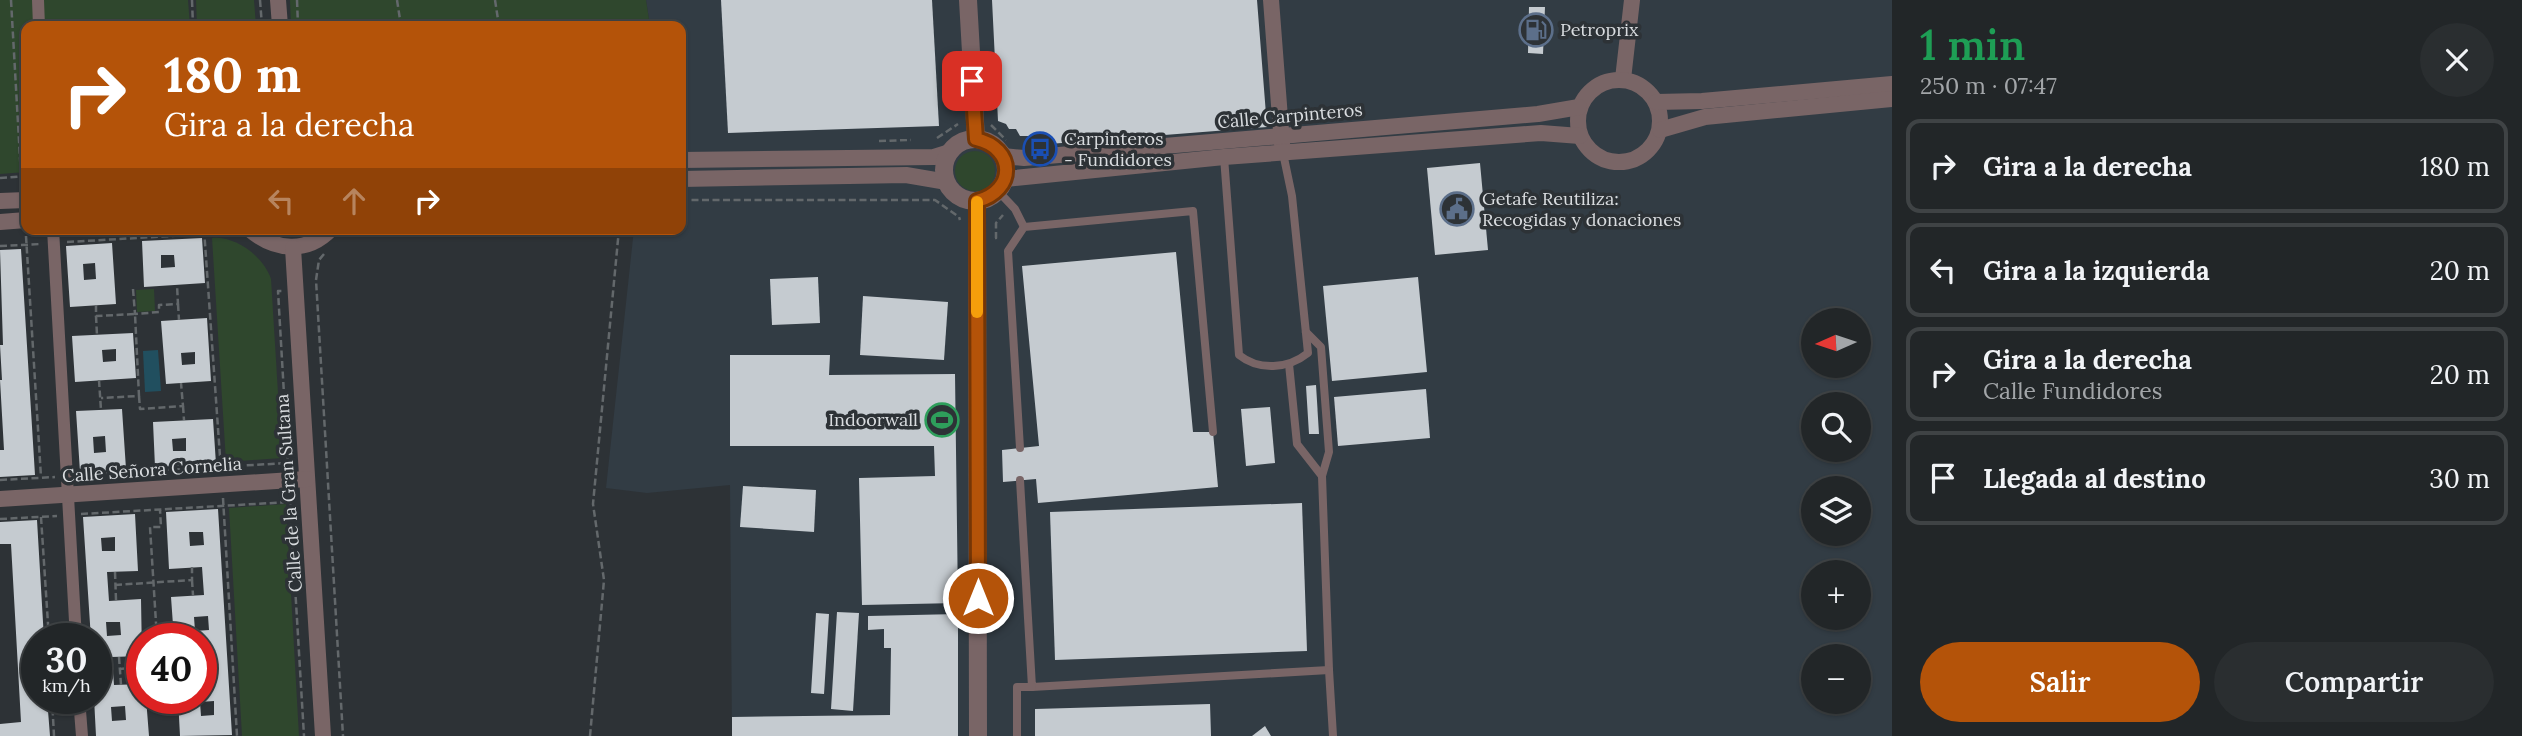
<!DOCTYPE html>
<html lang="es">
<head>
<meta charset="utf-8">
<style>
	body { margin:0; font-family:Lora,serif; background:#2a2e30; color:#f1f3f6; height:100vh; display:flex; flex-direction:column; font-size:26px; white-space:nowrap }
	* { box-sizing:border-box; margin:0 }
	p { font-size:23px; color:#a2a5a8 }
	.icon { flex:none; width:38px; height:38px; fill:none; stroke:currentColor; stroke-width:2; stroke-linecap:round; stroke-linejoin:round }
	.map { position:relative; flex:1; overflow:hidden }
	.details { display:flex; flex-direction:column; background:#222628; width:630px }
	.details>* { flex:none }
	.banner { position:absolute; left:21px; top:21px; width:665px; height:214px; border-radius:14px; box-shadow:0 2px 5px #0004,0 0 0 2px #3f4345; background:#b45309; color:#fff; overflow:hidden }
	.needle { width:46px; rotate:267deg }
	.controls { position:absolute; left:1801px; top:308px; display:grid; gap:14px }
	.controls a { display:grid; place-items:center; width:70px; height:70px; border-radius:50%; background:#222628; box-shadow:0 2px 5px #0004,0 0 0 2px #3f4345; font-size:35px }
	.speed { position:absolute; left:21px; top:623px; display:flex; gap:14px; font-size:35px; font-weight:700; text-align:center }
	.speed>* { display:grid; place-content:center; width:91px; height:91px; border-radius:50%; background:#222628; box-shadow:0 2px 5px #0004,0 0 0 2px #3f4345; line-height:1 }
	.speed small { font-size:18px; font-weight:400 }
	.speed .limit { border:10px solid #d22; background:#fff; color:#111 }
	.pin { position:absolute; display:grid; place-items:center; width:60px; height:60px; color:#fff; margin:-30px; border-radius:14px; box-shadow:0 4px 10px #0006 }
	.me { position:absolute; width:77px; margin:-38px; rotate:0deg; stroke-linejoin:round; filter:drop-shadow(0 0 5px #0008) }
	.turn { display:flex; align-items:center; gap:24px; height:147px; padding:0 28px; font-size:32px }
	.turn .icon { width:91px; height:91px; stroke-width:2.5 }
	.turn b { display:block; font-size:49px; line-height:60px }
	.lanes { display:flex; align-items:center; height:66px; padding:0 28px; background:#0003; justify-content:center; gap:35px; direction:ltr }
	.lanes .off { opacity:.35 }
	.round { display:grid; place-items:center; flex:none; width:74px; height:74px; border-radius:37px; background:#2a2e30 }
	.headline { display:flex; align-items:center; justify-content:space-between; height:119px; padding:0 28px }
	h1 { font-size:42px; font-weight:600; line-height:52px; color:#1e9e55 }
	.button { display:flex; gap:14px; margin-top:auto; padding:14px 28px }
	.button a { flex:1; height:80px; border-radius:42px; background:#b45309; color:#fff; font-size:28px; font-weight:600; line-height:80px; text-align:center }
	.button a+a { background:#2a2e30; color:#f1f3f6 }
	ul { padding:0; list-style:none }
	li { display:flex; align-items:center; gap:21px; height:94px; margin:0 14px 10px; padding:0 14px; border:4px solid #3f4345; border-radius:14px }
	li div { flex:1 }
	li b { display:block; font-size:26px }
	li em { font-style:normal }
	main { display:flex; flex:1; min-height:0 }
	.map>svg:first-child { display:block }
	.built { fill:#323c44; fill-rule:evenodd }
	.green { fill:#2f472d }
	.water { fill:#214f5f }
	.building { fill:#c5cbd0; fill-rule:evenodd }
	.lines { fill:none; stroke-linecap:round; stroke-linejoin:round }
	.path { stroke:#63686b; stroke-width:2.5; stroke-dasharray:7 3.5; stroke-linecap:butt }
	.service { stroke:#796566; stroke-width:8 }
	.pedestrian { stroke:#796566; stroke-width:12 }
	.minor { stroke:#796566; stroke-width:16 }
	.tertiary { stroke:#796566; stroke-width:18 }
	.route-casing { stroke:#753606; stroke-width:18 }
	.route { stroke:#b45309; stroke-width:12 }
	.slow { stroke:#f59e0b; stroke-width:12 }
	.labels { text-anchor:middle; stroke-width:7; stroke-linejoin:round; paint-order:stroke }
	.poi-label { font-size:18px; fill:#d9dcdf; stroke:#2d3236; text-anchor:start }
	.street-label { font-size:18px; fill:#d9dcdf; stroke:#2d3236 }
</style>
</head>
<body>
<main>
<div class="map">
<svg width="1892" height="736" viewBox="0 0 1892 736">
	<rect width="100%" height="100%" fill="#2d3236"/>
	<path class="built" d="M 646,0 L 1892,0 L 1892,736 L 732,736 L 730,485 L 647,493 L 606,488 L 634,229 L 681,229 L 681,26 L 650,26 ZM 1813,320 L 1858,320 L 1858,366 L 1813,366 ZM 1813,404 L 1858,404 L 1858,450 L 1813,450 ZM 1813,488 L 1858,488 L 1858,534 L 1813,534 ZM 1813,572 L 1858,572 L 1858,618 L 1813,618 ZM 1813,656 L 1858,656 L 1858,702 L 1813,702 Z"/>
	<g class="green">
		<polygon points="0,0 188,0 190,26 26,26 26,172 0,174"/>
		<polygon points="196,0 254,0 256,26 197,26"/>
		<polygon points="290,0 646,0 650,26 291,26"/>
		<circle cx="975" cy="171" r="20"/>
		<path d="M 212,238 C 236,236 263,256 271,279 L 282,458 L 226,462 Z"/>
		<polygon points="154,289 155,311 137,312 136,290"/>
		<polygon points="286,504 299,736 242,736 229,508"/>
	</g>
	<polygon class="water" points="158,350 161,391 145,392 143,351"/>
	<g class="building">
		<polygon points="721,0 932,0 939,126 728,133"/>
		<polygon points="992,0 1257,0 1267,127 1036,145 1036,142 1030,143 1030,136 1020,136 1016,129 1009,129 1006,124 998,121"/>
		<polygon points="1529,7 1545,7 1543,54 1528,53"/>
		<polygon points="1480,163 1488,250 1435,255 1427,168"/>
		<path d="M 202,238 L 205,283 L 144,287 L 142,241 ZM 161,255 L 174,255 L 175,267 L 161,268 Z"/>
		<path d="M 112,243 L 116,304 L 70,307 L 66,246 ZM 95,263 L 96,279 L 84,280 L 83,264 Z"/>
		<polygon points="21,249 35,475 0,477 0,450 4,450 0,380 2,380 0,345 3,345 0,250"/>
		<polygon points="1176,252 1193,432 1213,432 1218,487 1038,503 1036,479 1003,482 1002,450 1039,446 1022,266"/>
		<polygon points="818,277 820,323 772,325 770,279"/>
		<polygon points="1418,277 1427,372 1332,381 1323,286"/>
		<polygon points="863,296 948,302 944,360 860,355"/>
		<path d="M 207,318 L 211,381 L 166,384 L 161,321 ZM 195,352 L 195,364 L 182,365 L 181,353 Z"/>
		<path d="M 133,333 L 136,378 L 75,382 L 72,336 ZM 116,349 L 116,361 L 103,362 L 102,350 Z"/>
		<polygon points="730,355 830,355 829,375 955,374 958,603 862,605 859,478 935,476 934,446 730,446"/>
		<polygon points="1316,385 1319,434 1309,434 1306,386"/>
		<polygon points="1426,389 1430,438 1338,446 1334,397"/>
		<polygon points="1270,407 1275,463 1246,466 1241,409"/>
		<path d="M 122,409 L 126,469 L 80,472 L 76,411 ZM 105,436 L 106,452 L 94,453 L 93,437 Z"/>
		<path d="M 213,419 L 216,464 L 155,467 L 153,422 ZM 186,438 L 186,451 L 173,451 L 172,439 Z"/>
		<polygon points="743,486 816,490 814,532 740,527"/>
		<polygon points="1302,503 1307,651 1055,660 1050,512"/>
		<path d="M 218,509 L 232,735 L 180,736 L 178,698 L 201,698 L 201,680 L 207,680 L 205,652 L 201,652 L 201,639 L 174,639 L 171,597 L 204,595 L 202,567 L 169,569 L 166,512 ZM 189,532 L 203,532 L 204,545 L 190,546 ZM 208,616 L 209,630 L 195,631 L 194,617 ZM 214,701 L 214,715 L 201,716 L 200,702 Z"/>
		<path d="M 135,514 L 138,571 L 107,572 L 109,601 L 141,599 L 142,656 L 112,657 L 114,685 L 142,684 L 142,698 L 146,698 L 149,736 L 96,736 L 94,698 L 96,698 L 96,639 L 91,639 L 83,517 ZM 115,537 L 115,551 L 102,551 L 101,538 ZM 106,622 L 120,622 L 121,635 L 107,636 ZM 125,706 L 126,720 L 112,721 L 111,707 Z"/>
		<polygon points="37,520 44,639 37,639 37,698 47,698 50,736 0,736 0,724 21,722 11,544 0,544 0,522"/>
		<polygon points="837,612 859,613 853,711 831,709"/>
		<polygon points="816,613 829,614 824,694 811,693"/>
		<polygon points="958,614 958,736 732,736 732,717 890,715 891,648 884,648 884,629 868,630 868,616"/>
		<polygon points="1210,704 1211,736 1035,736 1035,709"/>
		<polygon points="1265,726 1271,736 1252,736"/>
	</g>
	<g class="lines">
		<g class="path">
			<polyline points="11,0 21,176"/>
			<polyline points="192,0 193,26"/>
			<polyline points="260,0 262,26"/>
			<polyline points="297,0 298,26"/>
			<polyline points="397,0 401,26"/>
			<polyline points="495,0 499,26"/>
			<polyline points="991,125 1006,140"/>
			<polyline points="937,138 958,124"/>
			<polyline points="879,141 911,140"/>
			<polyline points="0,178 26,176"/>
			<polyline points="681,200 935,200 959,217 960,220"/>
			<polyline points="204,229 221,471"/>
			<polyline points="228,229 230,235"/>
			<polyline points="66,233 119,229"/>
			<polyline points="26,236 41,477"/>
			<polyline points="995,238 996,238 996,223 1003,215"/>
			<polyline points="67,242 206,234"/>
			<polyline points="0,246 41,244"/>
			<polyline points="324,254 319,260 316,280 343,736"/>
			<polyline points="133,289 135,314 159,312 159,305 178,304 177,285"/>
			<polyline points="178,304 179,320"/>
			<polyline points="96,305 96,316 135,314 139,396 101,398"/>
			<polyline points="96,316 97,335"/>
			<polyline points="99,380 101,410"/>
			<polyline points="139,396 140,409 183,406 181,383"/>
			<polyline points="183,406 184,420"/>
			<polyline points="79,475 288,463 278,291 282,291"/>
			<polyline points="0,480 55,477"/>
			<polyline points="223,498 237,736"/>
			<polyline points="81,514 290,502 304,736"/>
			<polyline points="41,517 49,639"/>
			<polyline points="0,519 57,516"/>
			<polyline points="115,572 116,600"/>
			<polyline points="192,580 193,595"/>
			<polyline points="115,585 192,580 192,567"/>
			<polyline points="157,639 150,527 161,527 160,510"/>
			<polyline points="119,657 121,685"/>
			<polyline points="120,669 142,667"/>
			<polyline points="52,698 54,736"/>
			<polyline points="590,736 604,580 593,504 619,229"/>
		</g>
		<g class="service">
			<path d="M 1224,157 L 1239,355 C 1259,371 1288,369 1308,353 L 1292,196 L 1283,153"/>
			<polyline points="998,191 1015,209 1024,227"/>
			<polyline points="1306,332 1321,347 1329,452 1322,476"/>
			<polyline points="1020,448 1008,251 1024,227 1193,211 1213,432"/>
			<polyline points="1020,480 1032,687 1329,670 1322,476 1297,444 1289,364"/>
			<polyline points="1329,670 1333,736"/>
			<polyline points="1017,736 1017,687 1032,687"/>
		</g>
		<g class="pedestrian">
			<polyline points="38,0 39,26"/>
			<polyline points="53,229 76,639"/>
			<polyline points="79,698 82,736"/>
		</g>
		<g class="minor">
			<polyline points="278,0 280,26"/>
			<polyline points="1271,0 1282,144"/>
			<polyline points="1623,79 1632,0"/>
			<circle cx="1619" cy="121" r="41"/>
			<polyline points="1656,102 1702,101 1892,84"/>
			<polyline points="1660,130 1705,117 1892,99"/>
			<polyline points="1003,156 1024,158 1538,114 1579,107"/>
			<polyline points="681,160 934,157 950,152"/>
			<polyline points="681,179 906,175 947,182"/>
			<polyline points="1005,179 1224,157 1541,133 1580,136"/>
			<polyline points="0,201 26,200"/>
			<polyline points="0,222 26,220"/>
			<path d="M 249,229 C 275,251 307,254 331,229"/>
			<polyline points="293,248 323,736"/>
			<polyline points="0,499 307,479"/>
		</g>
		<g class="tertiary">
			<polyline points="968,0 976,139"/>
			<circle cx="975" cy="170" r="31"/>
			<polyline points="977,201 978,736"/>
		</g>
	</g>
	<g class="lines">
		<defs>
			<path id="route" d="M 972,81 L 976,139 C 1016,148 1016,191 977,201 L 978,598"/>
		</defs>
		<use href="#route" class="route-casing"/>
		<use href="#route" class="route"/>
		<polyline class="slow" points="977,202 977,312"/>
	</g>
	<defs>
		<symbol id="fuel-ring" viewBox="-11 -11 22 22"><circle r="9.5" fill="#2d3236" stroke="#5c6f8a" stroke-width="1.5"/><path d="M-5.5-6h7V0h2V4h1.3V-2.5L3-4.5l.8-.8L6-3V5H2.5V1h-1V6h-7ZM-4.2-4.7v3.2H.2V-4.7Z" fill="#5c6f8a"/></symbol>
		<symbol id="bus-ring" viewBox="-11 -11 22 22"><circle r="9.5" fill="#2d3236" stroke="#1a4fb4" stroke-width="1.5"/><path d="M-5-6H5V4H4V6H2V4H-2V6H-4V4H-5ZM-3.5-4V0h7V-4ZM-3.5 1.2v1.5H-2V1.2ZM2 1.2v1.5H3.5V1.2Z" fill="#1a4fb4"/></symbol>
		<symbol id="civic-ring" viewBox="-11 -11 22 22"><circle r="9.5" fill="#2d3236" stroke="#5c6f8a" stroke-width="1.5"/><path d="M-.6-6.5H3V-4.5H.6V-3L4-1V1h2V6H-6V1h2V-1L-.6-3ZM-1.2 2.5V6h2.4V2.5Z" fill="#5c6f8a"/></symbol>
		<symbol id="stadium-ring" viewBox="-11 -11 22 22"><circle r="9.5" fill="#2d3236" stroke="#2e9e5b" stroke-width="1.5"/><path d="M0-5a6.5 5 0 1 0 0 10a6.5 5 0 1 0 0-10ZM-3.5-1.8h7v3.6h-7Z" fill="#2e9e5b"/></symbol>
	</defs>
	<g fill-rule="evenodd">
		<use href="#fuel-ring" x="1517" y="11" width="38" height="38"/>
		<use href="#bus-ring" x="1021" y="130" width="38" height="38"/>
		<use href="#civic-ring" x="1438" y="190" width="38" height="38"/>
		<use href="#stadium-ring" x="923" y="401" width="38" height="38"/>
	</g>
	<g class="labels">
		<g class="poi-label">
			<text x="1560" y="36">Petroprix</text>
			<text x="1064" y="145">Carpinteros<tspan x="1064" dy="21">- Fundidores</tspan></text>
			<text x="1482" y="205">Getafe Reutiliza:<tspan x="1482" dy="21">Recogidas y donaciones</tspan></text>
			<text x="918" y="426" text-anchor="end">Indoorwall</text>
		</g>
		<g class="street-label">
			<text transform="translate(1290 116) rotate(-5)" y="6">Calle Carpinteros</text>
			<text transform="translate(152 470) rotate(-4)" y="6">Calle Señora Cornelia</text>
			<text transform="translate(289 493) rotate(-94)" y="6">Calle de la Gran Sultana</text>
		</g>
	</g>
</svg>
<div class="controls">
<a><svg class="needle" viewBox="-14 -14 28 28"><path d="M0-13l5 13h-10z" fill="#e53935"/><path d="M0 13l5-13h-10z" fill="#a2a5a8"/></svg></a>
<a><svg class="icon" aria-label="search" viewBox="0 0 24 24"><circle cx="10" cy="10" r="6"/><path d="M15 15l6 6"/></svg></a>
<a><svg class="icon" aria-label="layers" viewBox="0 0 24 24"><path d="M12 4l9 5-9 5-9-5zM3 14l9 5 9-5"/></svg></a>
<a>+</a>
<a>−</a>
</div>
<div class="speed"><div>30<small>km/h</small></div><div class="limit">40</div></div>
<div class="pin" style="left:972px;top:81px;background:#d93025"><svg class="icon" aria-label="arrive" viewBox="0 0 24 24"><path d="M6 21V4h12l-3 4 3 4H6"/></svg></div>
<svg class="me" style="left:978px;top:598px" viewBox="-20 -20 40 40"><circle r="17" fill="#b45309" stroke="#fff" stroke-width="3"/><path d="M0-11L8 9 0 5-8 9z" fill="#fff"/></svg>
<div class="banner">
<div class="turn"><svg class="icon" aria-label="right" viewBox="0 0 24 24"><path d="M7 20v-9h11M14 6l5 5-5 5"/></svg><div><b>180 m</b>Gira a la derecha</div></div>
<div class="lanes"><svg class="icon off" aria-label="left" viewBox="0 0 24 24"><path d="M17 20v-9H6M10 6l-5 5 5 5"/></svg><svg class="icon off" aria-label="ahead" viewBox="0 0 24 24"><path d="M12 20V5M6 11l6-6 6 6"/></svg><svg class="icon" aria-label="right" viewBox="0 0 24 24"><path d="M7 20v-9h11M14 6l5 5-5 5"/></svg></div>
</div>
</div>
<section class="details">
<div class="headline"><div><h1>1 min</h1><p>250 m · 07:47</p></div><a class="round"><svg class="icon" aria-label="close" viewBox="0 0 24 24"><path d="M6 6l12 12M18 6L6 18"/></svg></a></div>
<ul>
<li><svg class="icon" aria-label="right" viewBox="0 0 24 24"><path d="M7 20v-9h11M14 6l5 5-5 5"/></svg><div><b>Gira a la derecha</b></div><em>180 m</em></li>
<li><svg class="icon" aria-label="left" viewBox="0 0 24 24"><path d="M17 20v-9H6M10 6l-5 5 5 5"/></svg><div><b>Gira a la izquierda</b></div><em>20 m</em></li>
<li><svg class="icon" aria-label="right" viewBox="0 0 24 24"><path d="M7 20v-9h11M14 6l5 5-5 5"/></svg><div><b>Gira a la derecha</b><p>Calle Fundidores</p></div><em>20 m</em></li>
<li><svg class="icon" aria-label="arrive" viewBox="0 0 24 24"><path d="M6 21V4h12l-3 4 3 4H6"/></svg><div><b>Llegada al destino</b></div><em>30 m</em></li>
</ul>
<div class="button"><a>Salir</a><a>Compartir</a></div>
</section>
</main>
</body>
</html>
